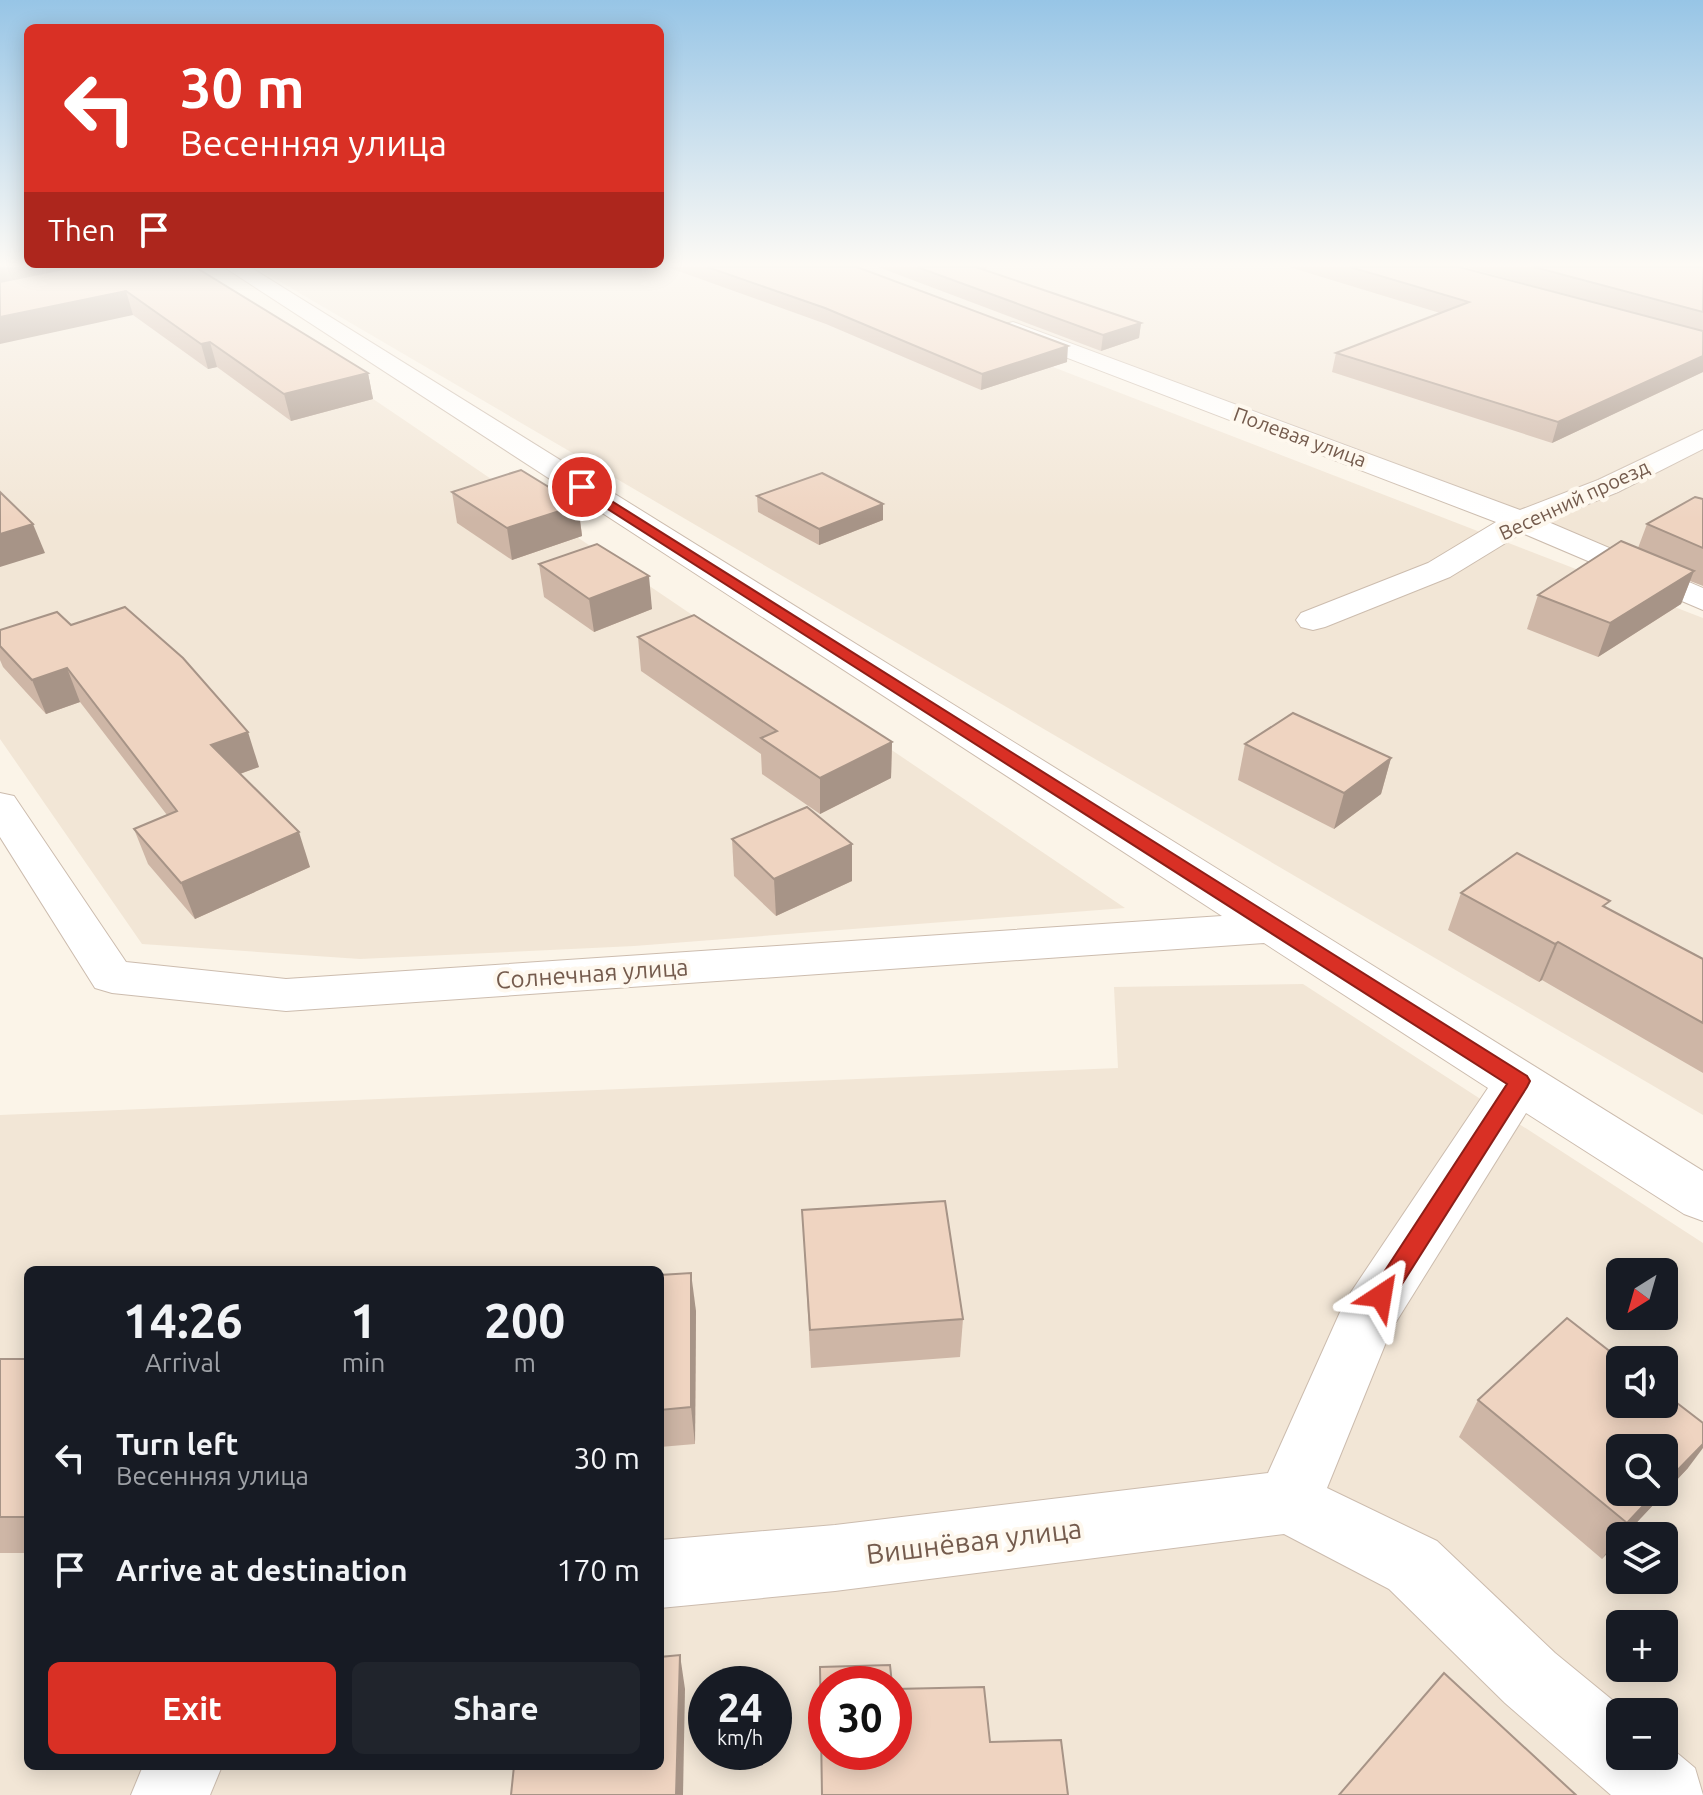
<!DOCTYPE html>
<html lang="en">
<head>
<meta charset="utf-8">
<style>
	body { margin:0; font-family:Ubuntu,sans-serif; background:#20242c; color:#f1f3f6; height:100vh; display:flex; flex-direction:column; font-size:30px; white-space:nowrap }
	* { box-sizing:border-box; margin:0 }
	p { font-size:26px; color:#9ea1a6 }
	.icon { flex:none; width:44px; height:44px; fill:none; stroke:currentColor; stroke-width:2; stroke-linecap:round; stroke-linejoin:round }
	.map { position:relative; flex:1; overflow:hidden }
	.drawer { position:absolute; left:24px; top:1266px; width:640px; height:504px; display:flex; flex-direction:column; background:#171b24; border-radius:12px; box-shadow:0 4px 20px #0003 }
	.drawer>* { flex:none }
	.banner { position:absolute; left:24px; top:24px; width:640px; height:244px; border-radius:12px; box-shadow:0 4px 20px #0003; background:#d93025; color:#fff; overflow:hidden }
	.needle { width:52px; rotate:217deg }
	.fabs { position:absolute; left:1606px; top:1258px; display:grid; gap:16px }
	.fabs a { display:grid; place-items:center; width:72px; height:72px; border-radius:12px; background:#171b24; box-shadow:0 4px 20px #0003; font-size:40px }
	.speed { position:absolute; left:688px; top:1666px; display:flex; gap:16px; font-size:40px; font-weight:700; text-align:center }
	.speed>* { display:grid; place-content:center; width:104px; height:104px; border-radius:50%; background:#171b24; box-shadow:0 4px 20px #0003; line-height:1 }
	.speed small { font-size:20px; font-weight:400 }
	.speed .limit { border:12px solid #d22; background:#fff; color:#111 }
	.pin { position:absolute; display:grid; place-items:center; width:68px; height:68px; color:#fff; margin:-34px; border:4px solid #fff; border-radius:50%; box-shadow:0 2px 8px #0007 }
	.me { position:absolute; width:88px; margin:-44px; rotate:33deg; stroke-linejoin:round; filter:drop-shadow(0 0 6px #0008) }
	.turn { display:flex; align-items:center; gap:28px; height:168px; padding:0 24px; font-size:36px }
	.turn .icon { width:104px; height:104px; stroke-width:2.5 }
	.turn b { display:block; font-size:56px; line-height:68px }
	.then { display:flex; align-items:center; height:76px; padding:0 24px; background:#0003; gap:16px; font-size:30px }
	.eta { display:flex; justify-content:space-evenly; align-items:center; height:136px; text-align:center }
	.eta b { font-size:48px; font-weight:700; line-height:56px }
	.primary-button { display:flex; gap:16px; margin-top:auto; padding:16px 24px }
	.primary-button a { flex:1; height:92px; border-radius:12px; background:#d93025; color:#fff; font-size:32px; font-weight:700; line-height:92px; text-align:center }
	.primary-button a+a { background:#20242c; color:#f1f3f6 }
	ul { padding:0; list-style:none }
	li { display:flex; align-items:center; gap:24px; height:112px; padding:0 24px }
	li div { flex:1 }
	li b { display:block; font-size:30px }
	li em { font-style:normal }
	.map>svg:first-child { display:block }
	.residential { fill:#f2e6d6; fill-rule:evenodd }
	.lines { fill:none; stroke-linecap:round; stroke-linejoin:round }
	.minor-casing { stroke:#ccbcae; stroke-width:2 }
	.minor { fill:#fff; fill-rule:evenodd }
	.wall { fill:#ceb6a6 }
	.shaded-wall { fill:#a79487 }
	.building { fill:#efd4c1; stroke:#a79487; stroke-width:2 }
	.route { fill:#d93025; stroke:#8d1f18; stroke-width:2 }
	.labels { text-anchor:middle; stroke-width:8; stroke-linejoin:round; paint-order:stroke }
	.far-street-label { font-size:20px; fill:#745b4d; stroke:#fef8ee }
	.street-label { font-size:24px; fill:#745b4d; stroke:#fef8ee }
	.near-street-label { font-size:28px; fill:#745b4d; stroke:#fef8ee }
</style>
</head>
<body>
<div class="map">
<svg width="1703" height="1795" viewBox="0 0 1703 1795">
	<rect width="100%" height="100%" fill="#fbf4e8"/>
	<g class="residential">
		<polygon points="255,267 794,267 1703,618 1703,1115"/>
		<polygon points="857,267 1370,267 1703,364 1703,583"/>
		<polygon points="190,275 1125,908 634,946 360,959 142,944 0,739 0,313"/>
		<path d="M 1303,984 L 1703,1243 L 1703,1795 L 0,1795 L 0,1115 L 1118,1068 L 1114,987 ZM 28,1270 L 660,1270 L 660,1766 L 28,1766 ZM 1620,1272 L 1664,1272 L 1664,1316 L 1620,1316 ZM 1620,1360 L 1664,1360 L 1664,1404 L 1620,1404 ZM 1620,1448 L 1664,1448 L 1664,1492 L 1620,1492 ZM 1620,1536 L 1664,1536 L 1664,1580 L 1620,1580 ZM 1620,1624 L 1664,1624 L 1664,1668 L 1620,1668 ZM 706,1684 L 774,1684 L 774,1752 L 706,1752 ZM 826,1684 L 894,1684 L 894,1752 L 826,1752 ZM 1620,1712 L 1664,1712 L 1664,1756 L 1620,1756 Z"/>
	</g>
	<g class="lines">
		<defs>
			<g id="minor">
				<polygon points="224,267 250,267 1703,1171 1703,1221 1684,1214 1526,1113 1391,1330 1327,1488 1437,1541 1555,1653 1627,1712 1620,1712 1620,1756 1664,1756 1664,1742 1695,1768 1703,1795 1611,1795 1505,1703 1389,1589 1284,1534 835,1591 660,1608 660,1540 835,1525 1268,1473 1345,1301 1488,1088 1264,943 286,1011 112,993 95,988 0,837 0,793 14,796 126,962 286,979 1222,916"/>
				<polygon points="1013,322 1520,510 1598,480 1703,430 1703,449 1618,492 1546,521 1703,588 1703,610 1522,533 1450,577 1325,627 1313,630 1301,627 1296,620 1301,613 1428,563 1496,522 1005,334 1001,329 1005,324"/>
				<polygon points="143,1766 222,1766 210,1795 131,1795"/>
			</g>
		</defs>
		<use href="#minor" class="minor-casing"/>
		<use href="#minor" class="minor"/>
	</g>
	<g class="wall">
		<polygon points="0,267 195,267 368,373 373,399 291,421 217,367 208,369 133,315"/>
		<polygon points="667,267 857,267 1067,362 981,390 826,324"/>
		<polygon points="878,267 987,267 986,271 1141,323 1139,338 1101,351"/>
		<polygon points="1289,267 1459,267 1610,307 1465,267 1703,267 1703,372 1552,443 1332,372 1336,353 1440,313"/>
		<polygon points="452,492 578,505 582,536 512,560 457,523"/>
		<polygon points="757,496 883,504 883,520 819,545 758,512"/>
		<polygon points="1703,499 1703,586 1690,581 1681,604 1598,657 1527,629 1538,595 1638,548 1647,524"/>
		<polygon points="539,564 652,609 594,632 544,597"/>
		<polygon points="71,625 259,767 240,774 310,867 195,919 148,864 134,829 167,815 80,702 46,714 3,667 0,660 0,630"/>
		<polygon points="638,637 892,742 891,778 820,814 762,774 761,754 641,671"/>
		<polygon points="1245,744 1391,758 1381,794 1334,829 1238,780"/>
		<polygon points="732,839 852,881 776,916 734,876"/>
		<polygon points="1461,893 1607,908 1703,959 1703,1073 1542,980 1539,982 1448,930"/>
		<polygon points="802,1210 963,1319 960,1357 811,1368"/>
		<polygon points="660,1275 696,1311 695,1444 660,1447"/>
		<rect x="0" y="1359" width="28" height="194"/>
		<polygon points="1478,1400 1688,1468 1624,1536 1620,1536 1602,1559 1459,1437"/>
	</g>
	<g class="shaded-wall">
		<polygon points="0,267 97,267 0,287"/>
		<polygon points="126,291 133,315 0,344 0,317"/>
		<polygon points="1141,323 1139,338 1101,351 1103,335"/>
		<polygon points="210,342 217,367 208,369 201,344"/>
		<polygon points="1068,346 1067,362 981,390 982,374"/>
		<polygon points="1703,356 1703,372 1552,443 1558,422"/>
		<polygon points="368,373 373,399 291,421 284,394"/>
		<polygon points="883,504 883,520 819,545 819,529"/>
		<polygon points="578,505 582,536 512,560 507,528"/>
		<polygon points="33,524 45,553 0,567 0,534"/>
		<polygon points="1694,571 1681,604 1598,657 1610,623"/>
		<polygon points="649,576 652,609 594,632 589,599"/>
		<polygon points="67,668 80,702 46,714 32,680"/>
		<polygon points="248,732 259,767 223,780 211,745"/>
		<polygon points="892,742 891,778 820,814 820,778"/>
		<polygon points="1391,758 1381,794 1334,829 1344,793"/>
		<polygon points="299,832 310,867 195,919 181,883"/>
		<polygon points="852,844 852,881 776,916 774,879"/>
		<polygon points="1558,942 1542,980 1539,982 1555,944"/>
		<polygon points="691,1273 696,1311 695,1444 691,1407"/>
		<polygon points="1703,1444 1703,1448 1688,1468 1624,1536 1620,1536 1620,1540 1602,1559 1627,1523 1656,1492 1664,1492 1664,1484"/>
		<polygon points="680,1655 685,1689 683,1795 676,1795"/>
	</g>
	<g class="building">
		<polygon points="73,267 195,267 368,373 284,394 210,342 201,344 126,291 0,317 0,282"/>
		<polygon points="707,267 857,267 1068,346 982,374 825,308"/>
		<polygon points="917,267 976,267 1141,323 1103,335"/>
		<polygon points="1350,267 1459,267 1703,331 1703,356 1558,422 1336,353 1469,302"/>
		<polygon points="1534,267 1703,267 1703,312"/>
		<polygon points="521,470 578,505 507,528 452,492"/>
		<polygon points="822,473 883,504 819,529 757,496"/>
		<polygon points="0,492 33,524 0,534"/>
		<polygon points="1695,497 1703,499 1703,548 1647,524"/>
		<polygon points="1621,541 1694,571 1610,623 1538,595"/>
		<polygon points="597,544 649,576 589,599 539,564"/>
		<polygon points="125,607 183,658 248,732 211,745 299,832 181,883 134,829 177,811 67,668 32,680 0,646 0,630 57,612 71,625"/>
		<polygon points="694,615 892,742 820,778 761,738 777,731 638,637"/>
		<polygon points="1293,713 1391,758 1344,793 1245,744"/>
		<polygon points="807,807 852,844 774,879 732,839"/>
		<polygon points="1517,853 1610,901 1603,906 1703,959 1703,1023 1558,942 1555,944 1461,893"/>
		<polygon points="945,1201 963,1319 810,1330 802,1210"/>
		<polygon points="691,1273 691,1407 660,1410 660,1275"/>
		<polygon points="1567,1318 1621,1360 1620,1360 1620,1404 1664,1404 1664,1393 1703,1423 1703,1444 1664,1484 1664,1448 1620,1448 1620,1492 1656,1492 1627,1523 1478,1400"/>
		<rect x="0" y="1359" width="28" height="158"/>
		<polygon points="680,1655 676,1795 511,1795 514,1766 660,1766 660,1657"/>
		<polygon points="890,1665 892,1684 826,1684 826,1752 894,1752 894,1689 984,1687 990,1742 1061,1740 1068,1795 822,1795 820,1667"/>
		<polygon points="1444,1673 1576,1795 1339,1795"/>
	</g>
	<linearGradient id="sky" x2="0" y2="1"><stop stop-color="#97c5e6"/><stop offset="0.51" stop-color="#fdfaf5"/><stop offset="1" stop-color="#fdfaf5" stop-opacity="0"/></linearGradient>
	<rect width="1703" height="519" fill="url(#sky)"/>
	<polygon class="route" points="578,485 586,485 1527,1076 1530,1081 1527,1087 1390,1303 1381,1306 1373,1303 1369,1296 1373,1289 1507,1084 578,490"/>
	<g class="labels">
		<g class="far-street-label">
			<text transform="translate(1300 437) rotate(20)" y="7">Полевая улица</text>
			<text transform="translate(1574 500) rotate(-25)" y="7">Весенний проезд</text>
		</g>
		<g class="street-label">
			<text transform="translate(592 974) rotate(-4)" y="8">Солнечная улица</text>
		</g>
		<g class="near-street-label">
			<text transform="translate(974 1541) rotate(-7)" y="10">Вишнёвая улица</text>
		</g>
	</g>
</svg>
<div class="fabs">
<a><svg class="needle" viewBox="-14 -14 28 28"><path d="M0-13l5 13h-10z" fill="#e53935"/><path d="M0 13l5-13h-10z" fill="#9ea1a6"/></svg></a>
<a><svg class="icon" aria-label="sound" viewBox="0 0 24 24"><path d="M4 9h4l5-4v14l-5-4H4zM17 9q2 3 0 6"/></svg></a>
<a><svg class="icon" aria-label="search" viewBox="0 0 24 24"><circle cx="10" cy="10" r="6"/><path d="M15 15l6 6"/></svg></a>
<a><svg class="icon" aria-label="layers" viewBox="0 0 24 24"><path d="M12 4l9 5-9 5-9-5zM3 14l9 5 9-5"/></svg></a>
<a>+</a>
<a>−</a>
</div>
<div class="speed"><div>24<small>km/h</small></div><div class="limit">30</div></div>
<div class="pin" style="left:582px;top:487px;background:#d93025"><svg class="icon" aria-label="arrive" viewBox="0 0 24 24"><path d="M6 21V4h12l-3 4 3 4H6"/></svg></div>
<svg class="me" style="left:1381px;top:1296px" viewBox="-20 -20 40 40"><path d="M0-17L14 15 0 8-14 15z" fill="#d93025" stroke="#fff" stroke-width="4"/></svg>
<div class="banner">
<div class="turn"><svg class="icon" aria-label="left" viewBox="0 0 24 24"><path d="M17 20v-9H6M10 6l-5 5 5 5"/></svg><div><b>30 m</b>Весенняя улица</div></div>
<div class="then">Then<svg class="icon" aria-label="arrive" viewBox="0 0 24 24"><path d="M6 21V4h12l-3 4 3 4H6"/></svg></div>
</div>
<section class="drawer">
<div class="eta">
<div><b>14:26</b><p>Arrival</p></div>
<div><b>1</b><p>min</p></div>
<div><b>200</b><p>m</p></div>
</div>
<ul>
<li><svg class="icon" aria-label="left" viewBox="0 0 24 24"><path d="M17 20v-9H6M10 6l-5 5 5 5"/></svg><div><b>Turn left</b><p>Весенняя улица</p></div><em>30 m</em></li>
<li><svg class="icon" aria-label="arrive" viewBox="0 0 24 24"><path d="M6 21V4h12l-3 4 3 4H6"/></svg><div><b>Arrive at destination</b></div><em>170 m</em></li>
</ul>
<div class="primary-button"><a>Exit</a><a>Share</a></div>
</section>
</div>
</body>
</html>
